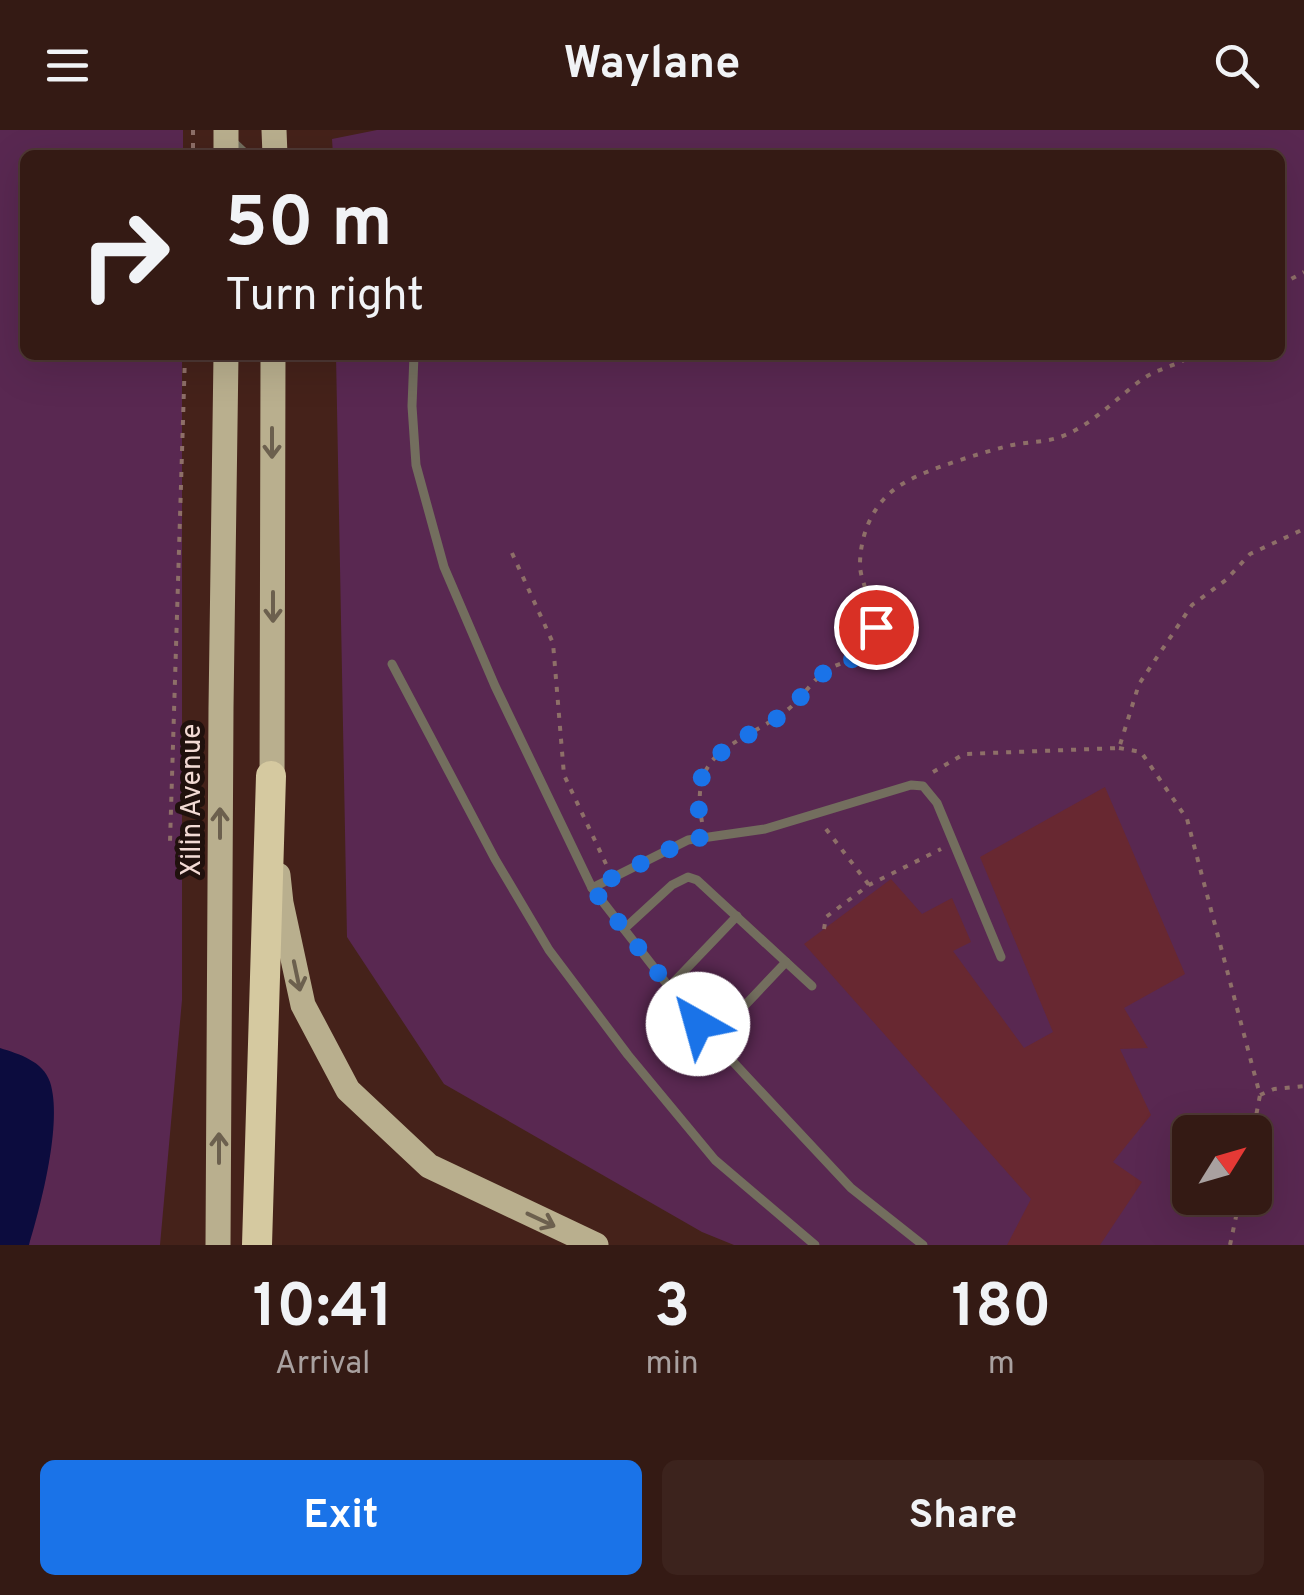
<!DOCTYPE html>
<html lang="en">
<head>
<meta charset="utf-8">
<style>
	body { margin:0; font-family:Overpass,sans-serif; background:#3c231d; color:#f1f3f6; height:100vh; display:flex; flex-direction:column; font-size:38px; white-space:nowrap }
	* { box-sizing:border-box; margin:0 }
	p { font-size:32px; color:#a9a1a0 }
	.icon { flex:none; width:55px; height:55px; fill:none; stroke:currentColor; stroke-width:2; stroke-linecap:round; stroke-linejoin:round }
	.map { position:relative; height:1115px; overflow:hidden }
	.drawer { display:flex; flex-direction:column; background:#341a14; flex:1 }
	.drawer>* { flex:none }
	.top-card { position:absolute; left:20px; top:20px; width:1265px; height:210px; border-radius:15px; box-shadow:0 10px 40px #0002,0 0 0 2px #4e3834; background:#341a14; color:#f1f3f6; overflow:hidden }
	.needle { width:65px; rotate:53deg }
	.tools { position:absolute; left:1172px; top:985px; display:grid; gap:20px }
	.tools a { display:grid; place-items:center; width:100px; height:100px; border-radius:15px; background:#341a14; box-shadow:0 10px 40px #0002,0 0 0 2px #4e3834; font-size:50px }
	.pin { position:absolute; display:grid; place-items:center; width:85px; height:85px; color:#fff; margin:-42px; border:5px solid #fff; border-radius:50%; box-shadow:0 2px 10px #0007 }
	.me { position:absolute; width:110px; margin:-55px; rotate:322deg; stroke-linejoin:round; filter:drop-shadow(0 0 8px #0008) }
	.turn { display:flex; align-items:center; gap:35px; height:210px; padding:0 40px; font-size:45px }
	.turn .icon { width:130px; height:130px; stroke-width:2.5 }
	.turn b { display:block; font-size:70px; line-height:85px }
	.eta { display:flex; justify-content:space-evenly; align-items:center; height:170px; text-align:center }
	.eta b { font-size:60px; font-weight:700; line-height:70px }
	.action { display:flex; gap:20px; margin-top:auto; padding:20px 40px }
	.action a { flex:1; height:115px; border-radius:15px; background:#1a73e8; color:#fff; font-size:40px; font-weight:700; line-height:115px; text-align:center }
	.action a+a { background:#3c231d; color:#f1f3f6 }
	header { display:flex; justify-content:space-between; align-items:center; height:130px; padding:0 40px; background:#341a14; font-size:45px; font-weight:700 }
	.map>svg:first-child { display:block }
	.green { fill:#592851; fill-rule:evenodd }
	.water { fill:#0c0c3e }
	.building { fill:#682831 }
	.lines { fill:none; stroke-linecap:round; stroke-linejoin:round }
	.path { stroke:#8e6f68; stroke-width:4; stroke-dasharray:5 8; stroke-linecap:butt }
	.lane { stroke:#736e5e; stroke-width:9 }
	.primary { stroke:#b9af8e; stroke-width:25 }
	.highway { stroke:#d5c9a0; stroke-width:30 }
	.oneway { stroke:#6c604e }
	.route { stroke:#1a73e8; stroke-width:18; stroke-dasharray:0 32.4 }
	.labels { text-anchor:middle; stroke-width:10; stroke-linejoin:round; paint-order:stroke }
	.street-label { font-size:28px; fill:#f2dad4; stroke:#20110d }
</style>
</head>
<body>
<header><svg class="icon" aria-label="menu" viewBox="0 0 24 24"><path d="M4 6h16M4 12h16M4 18h16"/></svg>Waylane<svg class="icon" aria-label="search" viewBox="0 0 24 24"><circle cx="10" cy="10" r="6"/><path d="M15 15l6 6"/></svg></header>
<div class="map">
<svg width="1304" height="1115" viewBox="0 0 1304 1115">
	<rect width="100%" height="100%" fill="#45221a"/>
	<g class="green">
		<polygon points="0,0 183,0 183,25 25,25 25,225 182,225 182,870 160,1115 0,1115"/>
		<path d="M 377,0 L 1304,0 L 1304,1115 L 734,1115 L 702,1102 L 444,954 L 347,807 L 336,225 L 1280,225 L 1280,25 L 333,25 L 332,9 ZM 1190,1002 L 1255,1002 L 1255,1068 L 1190,1068 Z"/>
	</g>
	<path class="water" d="M 0,918 C 19,924 43,931 50,952 C 63,992 41,1075 29,1115 L 0,1115 Z"/>
	<polygon class="building" points="1105,657 1185,844 1124,878 1148,918 1120,919 1151,985 1113,1032 1142,1052 1100,1115 1007,1115 1031,1069 804,814 891,749 922,784 952,768 971,812 953,821 1024,918 1053,902 980,727"/>
	<g class="lines">
		<g class="path">
			<polyline points="193,0 193,25"/>
			<polyline points="1280,155 1304,142"/>
			<polyline points="185,225 170,712 198,711"/>
			<polyline points="512,423 553,513 564,645 606,734"/>
			<polyline points="1119,618 1141,622 1187,689 1260,965 1253,1002"/>
			<polyline points="933,642 964,624 1119,618 1139,554 1192,475 1226,450 1250,424 1304,399"/>
			<path d="M 702,692 C 689,620 734,618 783,583 C 800,572 810,552 826,541 C 838,532 856,531 868,522 C 892,503 860,459 860,435 C 860,402 875,369 904,353 C 927,339 978,324 1004,317 C 1021,312 1040,313 1057,308 C 1090,298 1117,267 1144,248 C 1159,238 1177,236 1192,225"/>
			<polyline points="826,699 869,755"/>
			<polyline points="824,799 826,787 869,755 941,719"/>
			<polyline points="1260,965 1274,959 1304,956"/>
			<polyline points="1230,1115 1240,1068"/>
		</g>
		<g class="lane">
			<polyline points="231,10 247,25"/>
			<polyline points="414,225 412,276 416,335 444,437 495,556 592,758 698,894 749,949 851,1058 923,1115"/>
			<polyline points="392,534 495,729 549,820 628,925 715,1030 815,1115"/>
			<polyline points="592,758 688,710 765,699 911,655 923,656 937,673 1001,827"/>
			<polyline points="624,799 672,755 688,747 697,750 812,856"/>
			<polyline points="669,857 737,786"/>
			<polyline points="713,909 786,832"/>
		</g>
		<g class="primary">
			<polyline points="274,0 275,25"/>
			<polyline points="226,25 226,0"/>
			<polyline points="272,665 273,225"/>
			<polyline points="278,745 281,773 303,875 348,960 429,1036 596,1115"/>
			<polyline points="218,1115 221,578 226,225"/>
		</g>
		<polyline class="highway" points="257,1115 271,646"/>
	</g>
	<defs><path id="oneway-shaft" d="M-6 0H5M1.5-3L5.5 0L1.5 3" fill="none" stroke-width="1.6" stroke-linecap="round" stroke-linejoin="round" transform="scale(2.5)"/></defs>
	<g class="oneway">
		<use href="#oneway-shaft" transform="translate(272 313) rotate(90)"/>
		<use href="#oneway-shaft" transform="translate(273 477) rotate(90)"/>
		<use href="#oneway-shaft" transform="translate(220 693) rotate(-90)"/>
		<use href="#oneway-shaft" transform="translate(297 846) rotate(78)"/>
		<use href="#oneway-shaft" transform="translate(219 1018) rotate(-90)"/>
		<use href="#oneway-shaft" transform="translate(541 1090) rotate(25)"/>
	</g>
	<g class="lines">
		<path class="route" d="M 698,894 L 592,758 L 688,710 L 704,707 C 702,695 698,681 698,669 C 697,620 753,607 786,582 C 801,570 812,549 830,539 C 854,525 874,530 876,497"/>
	</g>
	<g class="labels">
		<g class="street-label">
			<text transform="translate(190 670) rotate(-90)" y="10">Xilin Avenue</text>
		</g>
	</g>
</svg>
<div class="tools">
<a><svg class="needle" viewBox="-14 -14 28 28"><path d="M0-13l5 13h-10z" fill="#e53935"/><path d="M0 13l5-13h-10z" fill="#a9a1a0"/></svg></a>
</div>
<div class="pin" style="left:876px;top:497px;background:#d93025"><svg class="icon" aria-label="arrive" viewBox="0 0 24 24"><path d="M6 21V4h12l-3 4 3 4H6"/></svg></div>
<svg class="me" style="left:698px;top:894px" viewBox="-20 -20 40 40"><circle r="19" fill="#fff"/><path d="M0-13L10 11 0 6-10 11z" fill="#1a73e8"/></svg>
<div class="top-card">
<div class="turn"><svg class="icon" aria-label="right" viewBox="0 0 24 24"><path d="M7 20v-9h11M14 6l5 5-5 5"/></svg><div><b>50 m</b>Turn right</div></div>
</div>
</div>
<section class="drawer">
<div class="eta">
<div><b>10:41</b><p>Arrival</p></div>
<div><b>3</b><p>min</p></div>
<div><b>180</b><p>m</p></div>
</div>
<div class="action"><a>Exit</a><a>Share</a></div>
</section>
</body>
</html>
